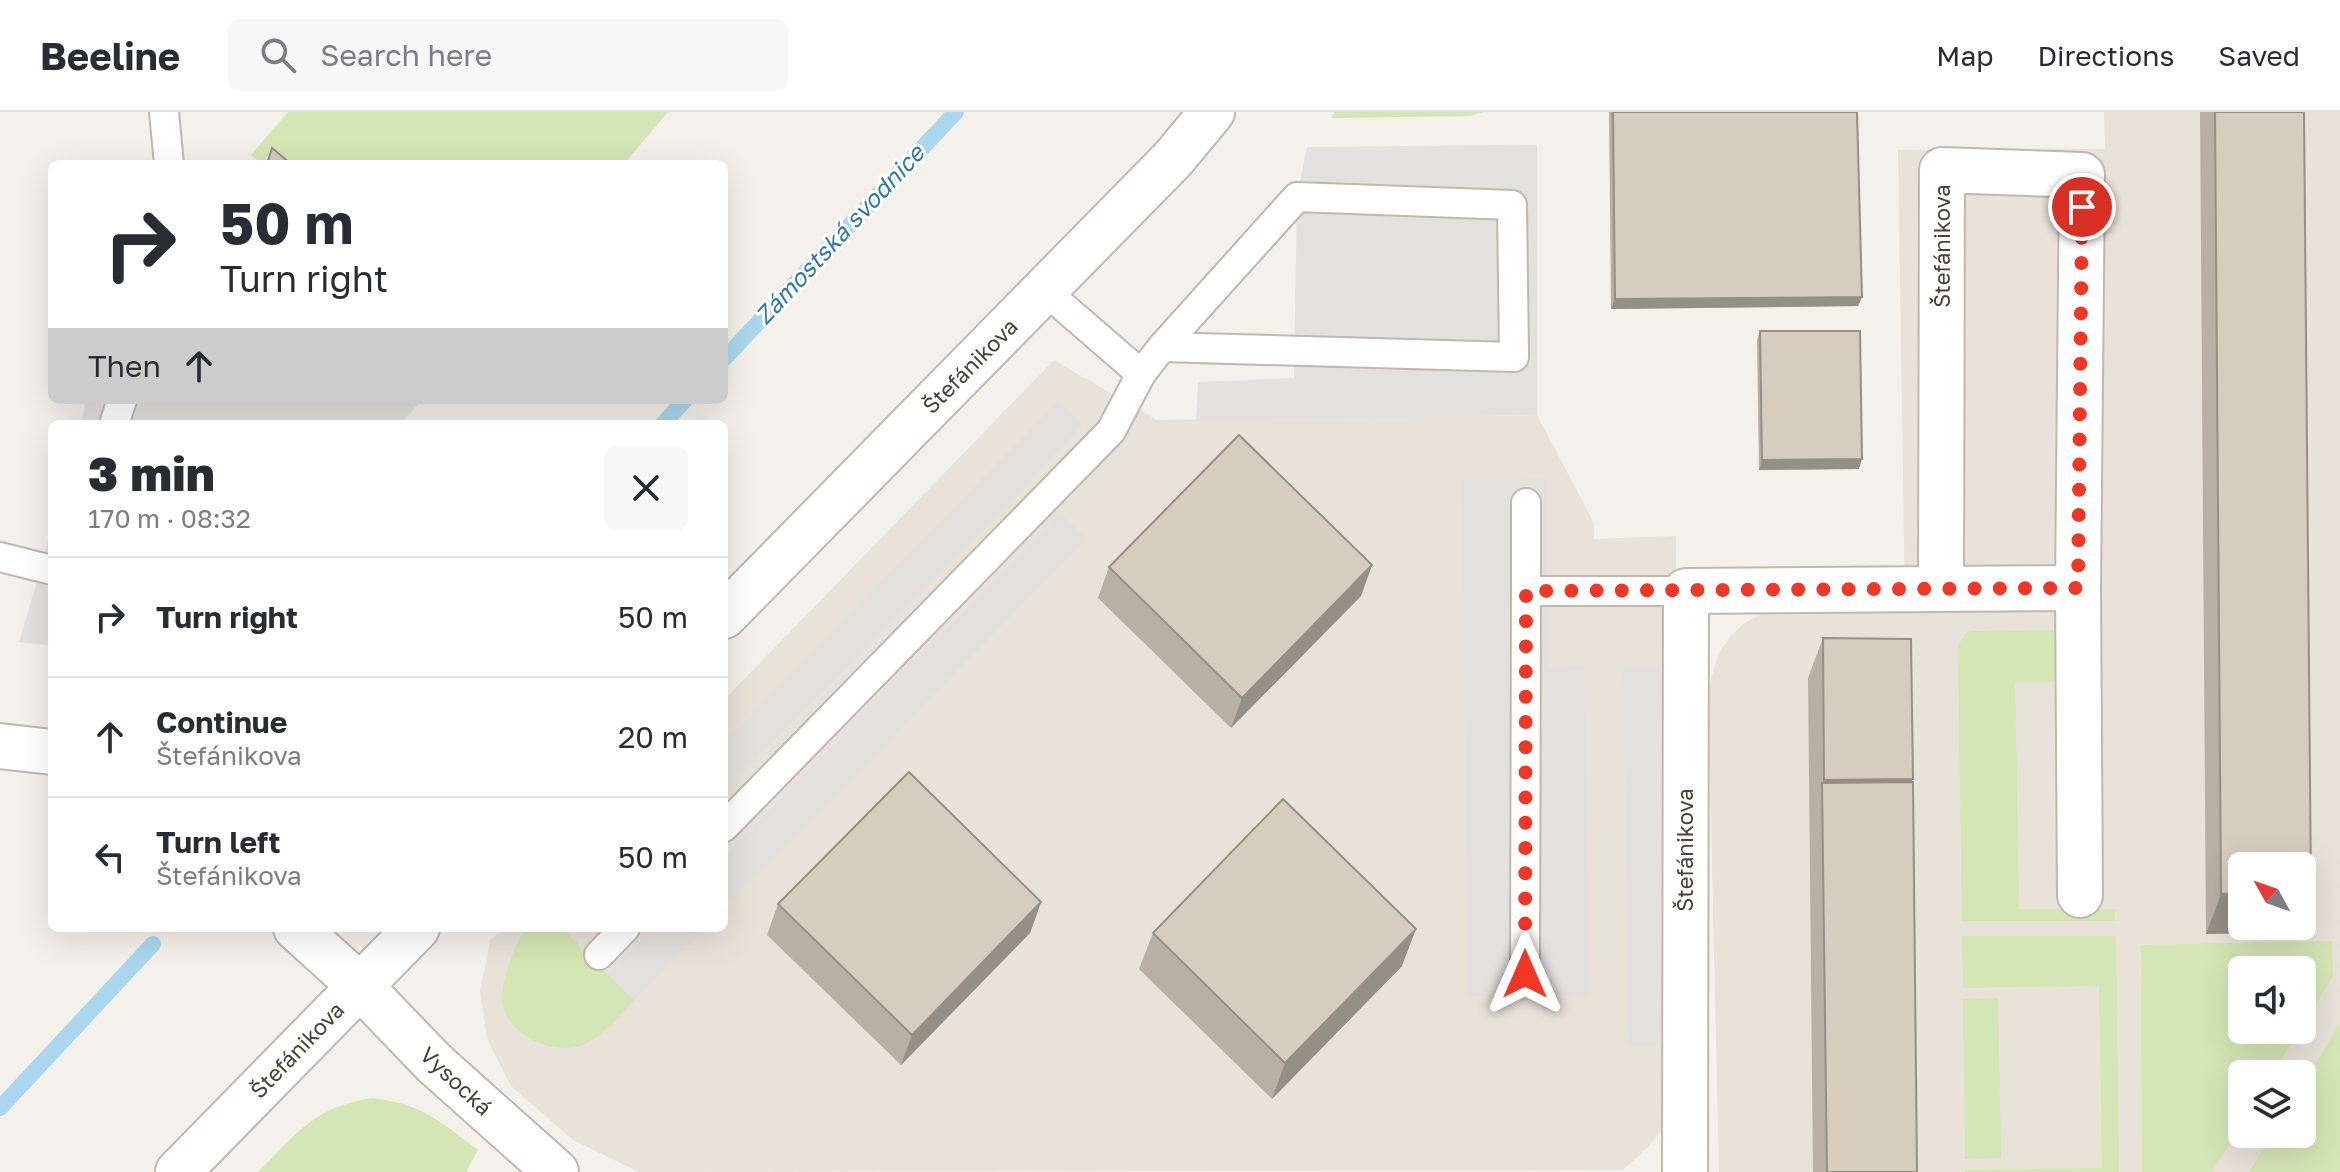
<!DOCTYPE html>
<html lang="en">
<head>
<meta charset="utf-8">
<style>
	body { margin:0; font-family:"Golos Text",sans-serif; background:#f7f7f7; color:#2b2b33; height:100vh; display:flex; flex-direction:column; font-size:30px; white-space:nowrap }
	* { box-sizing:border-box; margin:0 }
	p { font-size:26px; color:#7c7c81 }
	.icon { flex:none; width:44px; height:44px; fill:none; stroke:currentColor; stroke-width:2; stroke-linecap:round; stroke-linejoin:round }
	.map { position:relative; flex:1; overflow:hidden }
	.drawer { position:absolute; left:48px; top:308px; width:680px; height:512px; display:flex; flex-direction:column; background:#fff; border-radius:12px; box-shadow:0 8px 32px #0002 }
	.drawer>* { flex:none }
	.guide { position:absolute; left:48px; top:48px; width:680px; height:244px; border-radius:12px; box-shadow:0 8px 32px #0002; background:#fff; color:#2b2b33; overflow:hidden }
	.needle { width:52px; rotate:310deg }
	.tools { position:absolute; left:2228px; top:740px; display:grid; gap:16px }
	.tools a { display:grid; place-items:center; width:88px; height:88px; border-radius:12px; background:#fff; box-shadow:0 8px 32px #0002; font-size:40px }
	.pin { position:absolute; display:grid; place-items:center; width:68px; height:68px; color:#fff; margin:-34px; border:4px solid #fff; border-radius:50%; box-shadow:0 2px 8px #0007 }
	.me { position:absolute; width:88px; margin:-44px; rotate:0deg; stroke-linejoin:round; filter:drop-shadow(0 0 6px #0008) }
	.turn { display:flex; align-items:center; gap:28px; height:168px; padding:0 40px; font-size:36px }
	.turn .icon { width:104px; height:104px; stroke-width:2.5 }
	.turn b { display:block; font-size:56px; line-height:68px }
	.then { display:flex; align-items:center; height:76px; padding:0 40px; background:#0003; gap:16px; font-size:30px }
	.round { display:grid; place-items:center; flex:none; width:84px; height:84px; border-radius:12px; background:#f7f7f7 }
	.head { display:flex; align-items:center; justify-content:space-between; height:136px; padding:0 40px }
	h1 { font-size:48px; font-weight:800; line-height:60px }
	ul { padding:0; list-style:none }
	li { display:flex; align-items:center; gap:24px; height:120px; padding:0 40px; border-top:2px solid #e1e1e2 }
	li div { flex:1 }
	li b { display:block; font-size:30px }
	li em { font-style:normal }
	header { display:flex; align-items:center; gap:48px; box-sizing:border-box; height:112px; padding:0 40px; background:#fff; border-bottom:2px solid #e1e1e2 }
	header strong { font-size:38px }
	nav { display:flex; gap:44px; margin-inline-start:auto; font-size:28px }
	.search { width:560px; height:72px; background:#f7f7f7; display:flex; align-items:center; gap:20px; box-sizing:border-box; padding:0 28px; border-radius:12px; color:#7c7c81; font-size:30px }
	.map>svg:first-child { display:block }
	.residential { fill:#e8e2d9; fill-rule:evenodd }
	.green { fill:#d4e6b5 }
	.parking { fill:#e3e1de }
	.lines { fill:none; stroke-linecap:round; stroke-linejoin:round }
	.stream { stroke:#aad7ee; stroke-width:16 }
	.service-casing { stroke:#c0b8ad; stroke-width:32 }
	.minor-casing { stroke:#c0b8ad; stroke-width:48 }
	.tertiary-casing { stroke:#c0b8ad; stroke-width:48 }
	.service { stroke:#fff; stroke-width:28 }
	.minor { stroke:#fff; stroke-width:44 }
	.tertiary { stroke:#fff; stroke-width:44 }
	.wall { fill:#b8afa5 }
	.shaded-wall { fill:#968f86 }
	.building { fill:#d6ccc0; stroke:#968f86; stroke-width:2 }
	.route { stroke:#f03625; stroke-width:14; stroke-dasharray:0 25.2 }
	.labels { text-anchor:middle; stroke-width:6; stroke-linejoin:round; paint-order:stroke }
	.street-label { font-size:22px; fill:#484138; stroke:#fff }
	.water-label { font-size:24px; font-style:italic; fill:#3179a0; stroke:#fff }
</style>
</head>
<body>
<header>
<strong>Beeline</strong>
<div class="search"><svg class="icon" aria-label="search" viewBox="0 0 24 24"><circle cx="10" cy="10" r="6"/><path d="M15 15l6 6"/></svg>Search here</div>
<nav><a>Map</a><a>Directions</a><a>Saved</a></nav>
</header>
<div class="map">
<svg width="2340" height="1060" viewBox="0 0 2340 1060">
	<rect width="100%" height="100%" fill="#f4f1ea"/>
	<g class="residential">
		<path d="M 2104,0 L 2340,0 L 2340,911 L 2302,973 L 2302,962 L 2242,962 L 2242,1022 L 2272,1022 L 2249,1060 L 1719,1060 L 1708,577 L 1719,541 L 1730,525 L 1743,512 L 1760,503 L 1776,497 L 1905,493 L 1898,38 L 2105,37 ZM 2242,754 L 2302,754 L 2302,814 L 2242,814 ZM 2242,858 L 2302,858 L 2302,918 L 2242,918 Z"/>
		<polygon points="1054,248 1157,308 1537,303 1594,411 1594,427 1676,424 1679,983 1666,1013 1648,1035 1623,1058 639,1060 573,1028 511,974 487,927 480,880 490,829 503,816 724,816 724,588"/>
	</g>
	<g class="green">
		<polygon points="288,0 668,0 624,52 262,52 251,43"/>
		<polygon points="1335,0 1483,0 1470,4 1331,6"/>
		<polygon points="2053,518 2058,522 2063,570 2015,570 2019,797 2115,797 2115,809 1962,809 1958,533 1966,521 1974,519"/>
		<path d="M 541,816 L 562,816 L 634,888 C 618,904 600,929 576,935 C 547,942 501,919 502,885 C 503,862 513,840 523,820 L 537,820 Z"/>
		<polygon points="1962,824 2116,824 2119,1060 1965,1060 1965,1058 2102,1056 2099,874 1963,876"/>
		<polygon points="2332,829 2333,865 2302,914 2302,858 2242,858 2242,918 2300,918 2272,962 2242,962 2242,1011 2212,1060 2142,1060 2141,833"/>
		<polygon points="1998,886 2001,1046 1965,1047 1963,887"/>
		<polygon points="2340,911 2340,1060 2249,1060 2272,1022 2302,1022 2302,973"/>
		<path d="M 373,986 C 422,992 440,1009 478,1038 L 466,1060 L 258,1060 C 298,1020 314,995 373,986 Z"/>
	</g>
	<g class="parking">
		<polygon points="1537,33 1537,303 1196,308 1198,270 1294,266 1297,85 1307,35"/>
		<polygon points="86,288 422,288 400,312 80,312"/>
		<polygon points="1058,289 1083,313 724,680 724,630"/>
		<polygon points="1546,367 1548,555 1584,554 1589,883 1468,884 1462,368"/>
		<polygon points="1061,402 1087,427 724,796 724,744"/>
		<polygon points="52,414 52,534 19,530 41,456"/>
		<polygon points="1623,555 1657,555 1662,933 1629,934"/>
		<polygon points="653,816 704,816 634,888 608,862"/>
	</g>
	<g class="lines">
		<g class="stream">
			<polyline points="724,247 956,0"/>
			<polyline points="663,312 685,288"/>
			<polyline points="0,996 153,832"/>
		</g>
		<defs>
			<g id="service">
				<polyline points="164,0 169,52"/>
				<polyline points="1141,262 1162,235 1297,85 1512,93 1514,245 1162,235"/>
				<polyline points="114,312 122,288"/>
				<polyline points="0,445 52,458"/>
				<polyline points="1526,479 1526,391"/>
				<polyline points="724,715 1111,319 1141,262 1044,178"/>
				<polyline points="599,843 625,816"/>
				<polyline points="1525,862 1526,479 1686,479"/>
			</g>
			<g id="minor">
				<polyline points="2078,476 2080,783"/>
				<polyline points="360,874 434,951 556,1060"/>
				<polyline points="1685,1060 1686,479 2078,476 2082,63 1942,58 1941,477"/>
			</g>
			<g id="tertiary">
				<polyline points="724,504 1173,47 1212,0"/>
				<polyline points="0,634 52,640"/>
				<polyline points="296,816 360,874"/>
				<polyline points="178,1060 417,816"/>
			</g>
		</defs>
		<use href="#service" class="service-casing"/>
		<use href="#minor" class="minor-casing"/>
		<use href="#tertiary" class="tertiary-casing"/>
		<use href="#service" class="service"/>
		<use href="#minor" class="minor"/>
		<use href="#tertiary" class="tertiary"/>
	</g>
	<g class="wall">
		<polygon points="1609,0 1857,0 1862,185 1858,194 1611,197"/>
		<polygon points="2200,0 2304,0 2311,780 2302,805 2302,754 2242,814 2299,814 2297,820 2206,822"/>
		<polygon points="1760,219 1859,357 1759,358 1757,229"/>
		<polygon points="1372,453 1361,484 1231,616 1098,486 1109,455"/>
		<polygon points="1823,526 1912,670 1917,1060 1813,1060 1808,566"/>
		<polygon points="1041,790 1030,821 901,953 767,823 778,792"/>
		<polygon points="1153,821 1402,854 1272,987 1139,857"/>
	</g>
	<g class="shaded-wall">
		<polygon points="1862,185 1858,194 1611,197 1615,187"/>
		<polygon points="1862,347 1859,357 1759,358 1762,348"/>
		<polygon points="1372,453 1361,484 1231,616 1242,586"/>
		<polygon points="1913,667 1898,707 1822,673 1824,668"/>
		<polygon points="2302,780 2311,780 2302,805"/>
		<polygon points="2242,781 2242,814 2299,814 2297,820 2206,822 2221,782"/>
		<polygon points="1041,790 1030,821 901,953 912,923"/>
		<polygon points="1416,817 1402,854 1272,987 1285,951"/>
	</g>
	<g class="building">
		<polygon points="1613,0 1857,0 1862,185 1615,187"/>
		<polygon points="2215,0 2304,0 2311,780 2302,780 2302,754 2242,754 2242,781 2221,782"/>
		<polygon points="272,36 291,52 267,52"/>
		<polygon points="1760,219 1860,219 1862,347 1762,348"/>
		<polygon points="1239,323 1372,453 1242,586 1109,455"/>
		<polygon points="1823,526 1911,527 1913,667 1824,668"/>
		<polygon points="909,660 1041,790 912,923 778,792"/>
		<polygon points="1913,670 1917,1060 1827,1060 1822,671"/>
		<polygon points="1283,687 1416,817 1285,951 1153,821"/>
	</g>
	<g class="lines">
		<polyline class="route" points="1525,862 1526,479 2078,476 2082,95"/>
	</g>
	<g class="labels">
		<g class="street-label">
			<text transform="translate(1942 134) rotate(-90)" y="8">Štefánikova</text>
			<text transform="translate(970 254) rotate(-45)" y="8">Štefánikova</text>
			<text transform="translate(1685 738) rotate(-90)" y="8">Štefánikova</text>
			<text transform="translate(297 938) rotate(-46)" y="8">Štefánikova</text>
			<text transform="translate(456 969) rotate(43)" y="8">Vysocká</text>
		</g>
		<g class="water-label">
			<text transform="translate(840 123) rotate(-47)" y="8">Zámostská svodnice</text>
		</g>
	</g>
</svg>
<div class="tools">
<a><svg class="needle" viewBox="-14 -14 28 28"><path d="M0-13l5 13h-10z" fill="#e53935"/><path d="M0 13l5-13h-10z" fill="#7c7c81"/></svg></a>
<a><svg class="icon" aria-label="sound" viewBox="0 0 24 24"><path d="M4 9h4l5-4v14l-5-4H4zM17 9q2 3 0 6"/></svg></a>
<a><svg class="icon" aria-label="layers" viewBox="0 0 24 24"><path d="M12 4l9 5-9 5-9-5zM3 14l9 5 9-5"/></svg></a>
</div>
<div class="pin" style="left:2082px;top:95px;background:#d93025"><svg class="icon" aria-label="arrive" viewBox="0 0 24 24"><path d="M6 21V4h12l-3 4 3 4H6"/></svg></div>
<svg class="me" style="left:1525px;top:862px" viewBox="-20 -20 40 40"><path d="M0-17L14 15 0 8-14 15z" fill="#f03625" stroke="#fff" stroke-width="4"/></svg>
<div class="guide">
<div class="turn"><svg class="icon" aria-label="right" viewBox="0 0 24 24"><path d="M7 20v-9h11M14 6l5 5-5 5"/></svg><div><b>50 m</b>Turn right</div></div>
<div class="then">Then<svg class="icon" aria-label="ahead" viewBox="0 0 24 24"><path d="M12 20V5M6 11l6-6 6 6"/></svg></div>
</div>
<section class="drawer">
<div class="head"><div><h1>3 min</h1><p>170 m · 08:32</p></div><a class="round"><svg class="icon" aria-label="close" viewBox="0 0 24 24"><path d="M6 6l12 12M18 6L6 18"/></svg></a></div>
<ul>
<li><svg class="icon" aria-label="right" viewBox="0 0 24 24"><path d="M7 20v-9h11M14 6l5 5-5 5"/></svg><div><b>Turn right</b></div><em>50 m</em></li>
<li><svg class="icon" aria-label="ahead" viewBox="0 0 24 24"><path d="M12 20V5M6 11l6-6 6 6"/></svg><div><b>Continue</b><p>Štefánikova</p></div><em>20 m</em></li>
<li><svg class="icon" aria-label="left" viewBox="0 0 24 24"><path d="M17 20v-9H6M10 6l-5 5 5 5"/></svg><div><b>Turn left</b><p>Štefánikova</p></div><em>50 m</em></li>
</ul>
</section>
</div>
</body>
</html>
